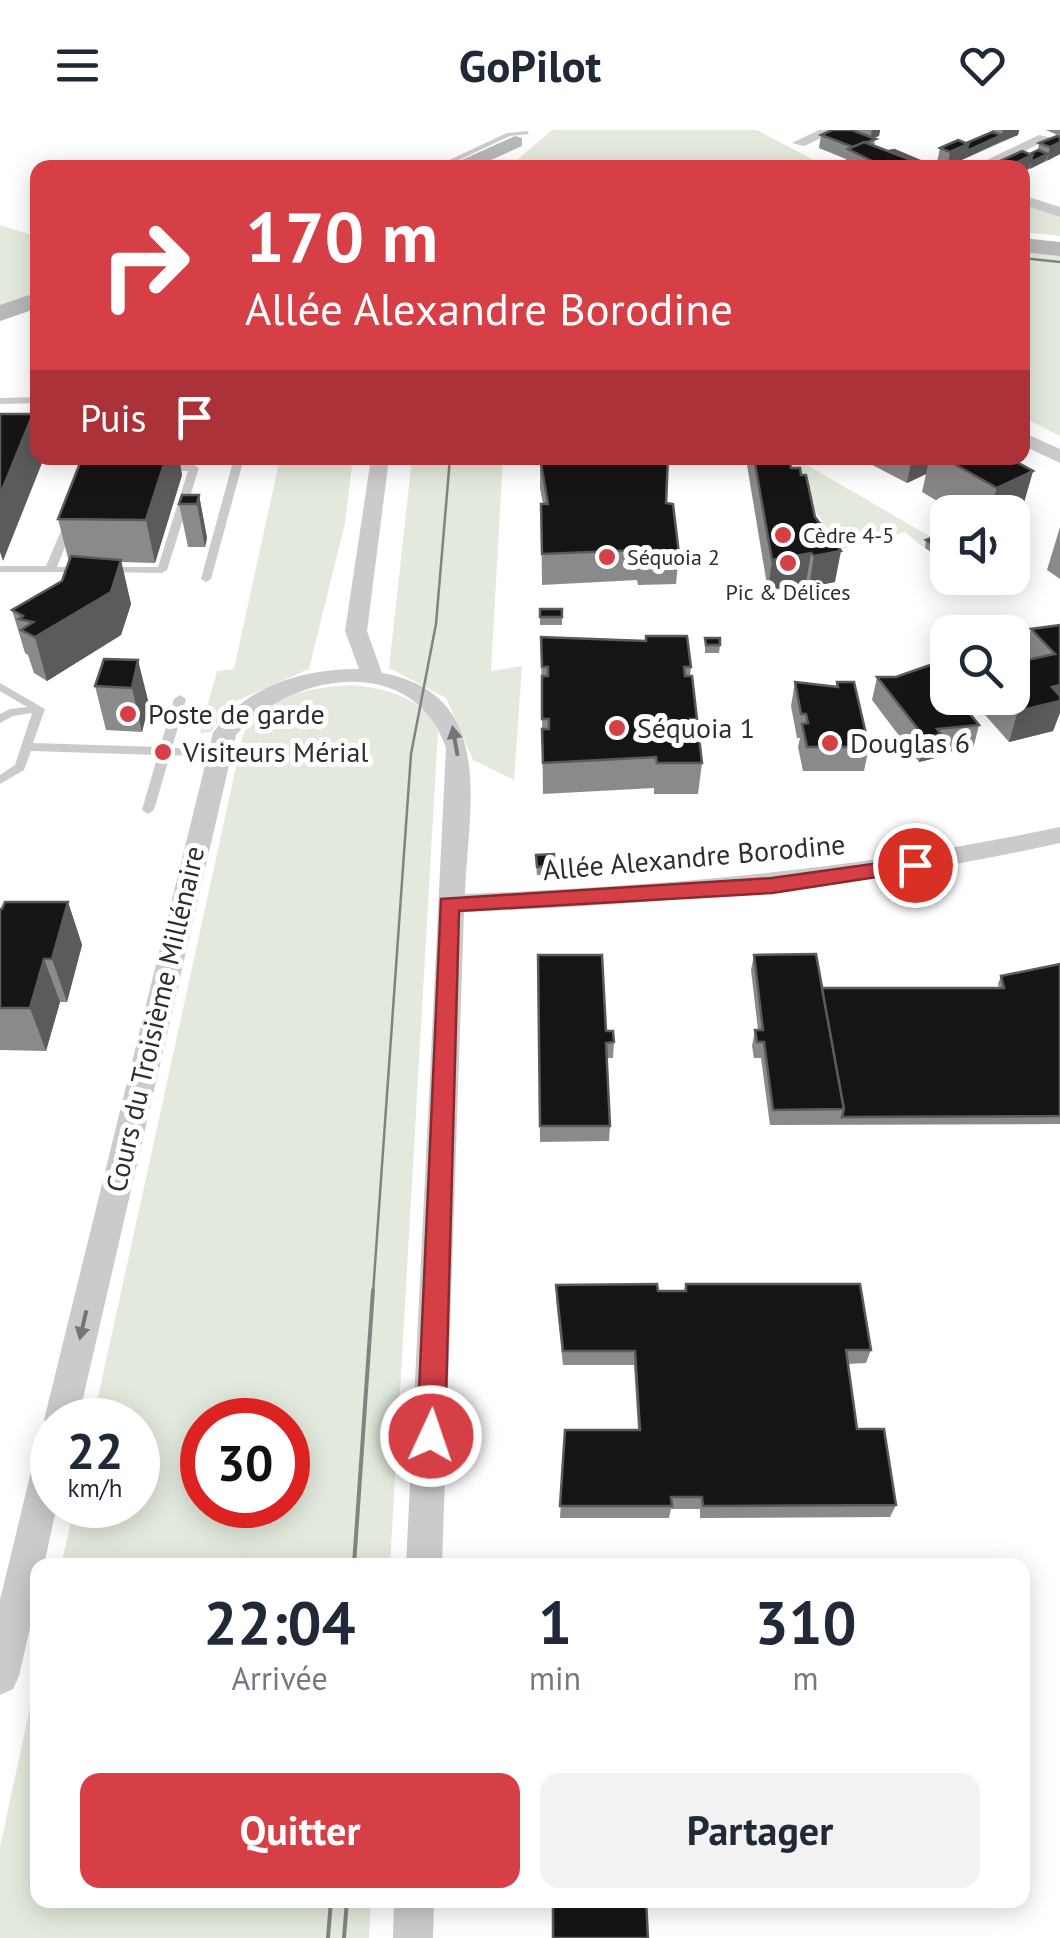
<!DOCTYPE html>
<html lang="fr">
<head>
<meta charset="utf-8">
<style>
	body { margin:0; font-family:"PT Sans",sans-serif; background:#f2f2f3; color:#1f2937; height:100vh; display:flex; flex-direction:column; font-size:38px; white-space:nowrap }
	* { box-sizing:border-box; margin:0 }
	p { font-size:32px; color:#747a83 }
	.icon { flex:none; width:55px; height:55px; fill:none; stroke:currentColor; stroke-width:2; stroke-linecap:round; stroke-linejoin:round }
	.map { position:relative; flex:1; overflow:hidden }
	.drawer { position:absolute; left:30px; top:1428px; width:1000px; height:350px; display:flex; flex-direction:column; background:#fff; border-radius:20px; box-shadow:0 5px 25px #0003 }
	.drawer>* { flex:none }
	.top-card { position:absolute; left:30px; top:30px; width:1000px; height:305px; border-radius:20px; box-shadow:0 5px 25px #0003; background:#d63f46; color:#fff; overflow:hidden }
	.fabs { position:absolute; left:930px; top:365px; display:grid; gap:20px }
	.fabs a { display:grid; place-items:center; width:100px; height:100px; border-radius:20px; background:#fff; box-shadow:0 5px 25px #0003; font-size:50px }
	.speed { position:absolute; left:30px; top:1268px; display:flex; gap:20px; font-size:50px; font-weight:700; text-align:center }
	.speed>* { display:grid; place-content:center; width:130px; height:130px; border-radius:50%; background:#fff; box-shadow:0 5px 25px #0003; line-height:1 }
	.speed small { font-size:25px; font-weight:400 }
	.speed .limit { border:15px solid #d22; background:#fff; color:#111 }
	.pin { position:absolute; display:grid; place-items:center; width:85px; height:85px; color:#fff; margin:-42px; border:5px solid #fff; border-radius:50%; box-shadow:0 2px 10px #0007 }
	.me { position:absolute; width:110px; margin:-55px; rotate:3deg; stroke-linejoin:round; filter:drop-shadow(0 0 8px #0008) }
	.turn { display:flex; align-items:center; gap:35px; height:210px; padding:0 50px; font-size:45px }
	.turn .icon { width:130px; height:130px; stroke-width:2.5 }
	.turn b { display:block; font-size:70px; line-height:85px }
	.then { display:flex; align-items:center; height:95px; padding:0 50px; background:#0003; gap:20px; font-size:38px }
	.eta { display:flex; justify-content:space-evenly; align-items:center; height:170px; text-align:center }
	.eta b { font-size:60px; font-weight:700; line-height:70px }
	.button { display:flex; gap:20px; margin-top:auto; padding:20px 50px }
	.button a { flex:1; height:115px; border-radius:20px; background:#d63f46; color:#fff; font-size:40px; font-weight:700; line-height:115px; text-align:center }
	.button a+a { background:#f2f2f3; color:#1f2937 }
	header { display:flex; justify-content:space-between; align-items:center; height:130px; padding:0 50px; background:#fff; font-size:45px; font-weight:700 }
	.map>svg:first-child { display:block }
	.green { fill:#e3eadd; fill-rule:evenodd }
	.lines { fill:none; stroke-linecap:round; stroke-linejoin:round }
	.lane { fill:#cbcbcb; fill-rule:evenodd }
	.street { fill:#cbcbcb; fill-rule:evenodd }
	.secondary { fill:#b8b8b8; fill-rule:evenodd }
	.tram-far1 { stroke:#838383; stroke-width:2.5 }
	.tram { stroke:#838383; stroke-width:4 }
	.wall { fill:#8a8a8a }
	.shaded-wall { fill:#5b5b5b }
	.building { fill:#151515; stroke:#5b5b5b; stroke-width:2.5 }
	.oneway { fill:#757575 }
	.route { fill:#d63f46; stroke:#8b292e; stroke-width:2.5 }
	.poi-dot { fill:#d63f46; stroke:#fff; stroke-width:4 }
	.labels { text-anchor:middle; stroke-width:10; stroke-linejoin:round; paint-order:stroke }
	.far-poi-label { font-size:22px; fill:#2e2e2e; stroke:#fff; text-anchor:start }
	.poi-label { font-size:28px; fill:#2e2e2e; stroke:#fff; text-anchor:start }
	.street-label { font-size:28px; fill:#2e2e2e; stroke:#fff }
</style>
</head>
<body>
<header><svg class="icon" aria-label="menu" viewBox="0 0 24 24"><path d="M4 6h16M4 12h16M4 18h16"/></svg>GoPilot<svg class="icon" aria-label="heart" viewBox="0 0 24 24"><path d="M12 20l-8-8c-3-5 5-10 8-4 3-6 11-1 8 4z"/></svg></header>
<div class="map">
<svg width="1060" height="1808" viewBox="0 0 1060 1808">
	<rect width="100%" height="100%" fill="#fff"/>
	<g class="green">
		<polygon points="552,0 757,0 827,37 509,37"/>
		<polygon points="1025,74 1060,87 1060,106 1023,102"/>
		<polygon points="0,95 38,107 37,162 0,176"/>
		<polygon points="1022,119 1060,124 1060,306 1023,287"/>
		<polygon points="280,328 353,328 345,393 309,539 232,573 211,602 200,603 217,541 234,539"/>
		<polygon points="412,328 503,328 491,541 522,536 514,650 473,630 446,568 389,538"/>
		<polygon points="800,331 938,411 923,417 905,402 828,423 817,393 823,391 811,376 815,374 812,370 805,372 789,335"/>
		<path d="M 352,555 C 385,558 424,567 438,601 L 390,1435 L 61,1435 L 75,1375 L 138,1375 L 138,1290 L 93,1290 L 243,605 C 262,566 312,557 352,555 ZM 202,1290 L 288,1290 L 288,1375 L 202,1375 Z"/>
		<polygon points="37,1545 38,1770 371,1770 369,1808 0,1808 0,1717"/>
	</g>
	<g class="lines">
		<g class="lane">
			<polygon points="527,1 529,4 510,6 442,38 432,38 507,3"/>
			<polygon points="38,267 38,273 0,274 0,268"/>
			<polygon points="234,328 244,328 211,449 206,452 201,449"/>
			<polygon points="163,335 194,335 199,338 167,440 162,443 103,442 102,440 107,437 158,437 188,341 160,340 158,338"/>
			<polygon points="69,391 74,394 57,437 85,437 90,440 89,442 0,442 0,436 46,436 64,394"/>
			<polygon points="0,553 45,579 33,613 160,617 174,569 180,565 186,569 172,618 219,619 225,623 219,627 170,625 154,680 148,684 142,680 158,625 31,621 24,640 0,654 0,645 15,635 32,583 13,586 0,593 0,584 10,579 27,577 0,561"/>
		</g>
		<g class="street">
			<polygon points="819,0 838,0 804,16 792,13"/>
			<polygon points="1039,5 1051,8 990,38 970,38"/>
			<polygon points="1022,65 1060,77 1060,87 1022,74"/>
			<polygon points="1022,302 1060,319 1060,333 1022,315"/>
			<path d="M 371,328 L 389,328 L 367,501 L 382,543 C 498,564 468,677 465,764 C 665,756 863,739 1060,697 L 1060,713 C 863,757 665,774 464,782 L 442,1435 L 406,1435 L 446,618 C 413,522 292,542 236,605 L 78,1290 L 52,1290 L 52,1302 L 44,1290 L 213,603 C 247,555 303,539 359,539 L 345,501 Z"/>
			<polygon points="52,1309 52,1375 57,1375 44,1435 38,1435 38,1463 19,1546 13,1559 0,1565 0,1470 35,1325 40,1314"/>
			<polygon points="394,1770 434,1770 433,1808 393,1808"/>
		</g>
		<g class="secondary">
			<polygon points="515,6 522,8 522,16 473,38 444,38"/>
			<polygon points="1022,108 1060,112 1060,126 1022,122"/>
			<polygon points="38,162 38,178 0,191 0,175"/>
		</g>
		<g class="tram-far1">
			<polyline points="1022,128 1060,132"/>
			<polyline points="373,1163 411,624 436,494 450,328"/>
		</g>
		<g class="tram">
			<polyline points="354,1435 373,1160"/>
			<polyline points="328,1808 331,1770"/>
			<polyline points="344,1808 347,1770"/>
		</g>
	</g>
	<g class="wall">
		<polygon points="832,0 880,0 879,6 874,8 875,16 932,38 845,38 846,29 819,18 821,5"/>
		<polygon points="992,0 1019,0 1018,5 948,36 937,32 940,18 966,13 991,2"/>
		<polygon points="1046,0 1060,0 1060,6"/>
		<polygon points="1060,7 1060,24 1022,42 1030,24 1038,20 1039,13"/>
		<polygon points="82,328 179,328 182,345 155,433 121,432 131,474 121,505 47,551 34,543 28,525 25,523 12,480 62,451 69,432 58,389"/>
		<polygon points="540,328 577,332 666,373 679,424 676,454 638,455 637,450 542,455 541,374 543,374 540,358"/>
		<polygon points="748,328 789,328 791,338 801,345 835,452 809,457 806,453 768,461 747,335"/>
		<polygon points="859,328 944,328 1033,341 1021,383 1012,388 1012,382 956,382 922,362 926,344 907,353"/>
		<polygon points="199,365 207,408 205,417 188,417 179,374"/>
		<polygon points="1060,397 1060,449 1047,440"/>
		<polygon points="926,410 945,413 943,421 934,424 925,418"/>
		<rect x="540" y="479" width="22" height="16"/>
		<polygon points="1060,495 1059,584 1053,601 1009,612 970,568 1012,568 1031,499"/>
		<polygon points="541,507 691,537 690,546 697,589 696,598 702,633 698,664 654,664 654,658 543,664"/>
		<polygon points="705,508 720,515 719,523 705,523"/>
		<polygon points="948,518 948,535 943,536 936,528 938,520"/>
		<polygon points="104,529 149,574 142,602 106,600 95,556"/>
		<polygon points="877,547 979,595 973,619 936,623 935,628 919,632 872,570"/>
		<polygon points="795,552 836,557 837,552 869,617 864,641 803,641 798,617 800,608 797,608 791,576"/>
		<polygon points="554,724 554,745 537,745 536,733"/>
		<polygon points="68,772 82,815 67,872 60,872 46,921 0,920 0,779"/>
		<polygon points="538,825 606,901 614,912 613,928 607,928 610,996 609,1011 540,1012"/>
		<polygon points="754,825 822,858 999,858 998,854 1001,846 1060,834 1060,994 770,995 761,928 754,928 752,916 755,900 758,900 751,840"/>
		<polygon points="686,1154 871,1220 866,1233 848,1234 857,1299 896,1375 890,1387 700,1388 700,1379 671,1379 669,1388 560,1388 565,1300 638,1300 634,1235 563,1235 556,1169 556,1155 658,1161 684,1161"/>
	</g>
	<g class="shaded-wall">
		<polygon points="872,0 880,0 879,6 870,9"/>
		<polygon points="1003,0 1019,0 1018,5 1000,12"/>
		<polygon points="1002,5 1000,12 966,28 967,21"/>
		<polygon points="1060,12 1060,24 1047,31 1050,17"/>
		<polygon points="968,14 966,28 948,36 950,22"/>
		<polygon points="1048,24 1046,31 1030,39 1031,32"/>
		<polygon points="1032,25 1029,39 1022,42 1022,38 1005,38"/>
		<polygon points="33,284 38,301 38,328 44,328 3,431 0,422 0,365"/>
		<polygon points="166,328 179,328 182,345 155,433 146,390"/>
		<polygon points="912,328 929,328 926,344 907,353"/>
		<polygon points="1033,341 1021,383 1012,388 1012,382 990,382 997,358"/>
		<polygon points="199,365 207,408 205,417 197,374"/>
		<polygon points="945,413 943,421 934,424 935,416"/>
		<polygon points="841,421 835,452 809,457 814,426"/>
		<polygon points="811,423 806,453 768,461 772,430"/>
		<polygon points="121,430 131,474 121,505 47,551 35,507"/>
		<polygon points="138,530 149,574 142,602 132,558"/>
		<polygon points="1060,555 1060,583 1053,601 1009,612 1018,581 1052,557"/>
		<polygon points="941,604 935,628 919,632 925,608"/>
		<polygon points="68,772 82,815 67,872 52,829"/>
		<polygon points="44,829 60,872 46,921 30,878"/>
	</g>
	<g class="building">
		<polygon points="832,0 852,0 876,9 853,17 821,5"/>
		<polygon points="992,2 1002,5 967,21 968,14 966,13"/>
		<polygon points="1057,6 1060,7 1060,12 1050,17 1039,13"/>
		<polygon points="958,10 968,14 950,22 940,18"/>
		<polygon points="864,12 932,38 880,38 882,36 848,19"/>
		<polygon points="894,20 930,35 928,36 889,21"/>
		<polygon points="1038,20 1048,24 1031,32 1032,25 1030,24"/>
		<polygon points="1022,21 1032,25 1005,38 987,37"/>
		<polygon points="0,284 33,284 0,365"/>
		<polygon points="82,328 166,328 146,390 58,389"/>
		<polygon points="540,328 577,328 577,332 668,328 666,373 673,374 679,424 640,424 639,420 542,424 541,374 548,374"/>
		<polygon points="754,328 789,328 791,338 800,338 801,345 806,345 815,387 841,421 814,426 811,423 772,430"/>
		<polygon points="944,328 1009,328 1033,341 997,358"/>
		<polygon points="182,365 199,365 197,374 179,374"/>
		<polygon points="936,406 945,413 935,416 926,410"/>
		<polygon points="71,426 121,430 111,462 35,507 21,500 33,492 19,489 23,486 12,480 62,451"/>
		<rect x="540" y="479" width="22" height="8"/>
		<polygon points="1060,495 1060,555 1052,557 1060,566 1060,571 1018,581 1006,568 1012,568 1012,515 1027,530 1055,524 1031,499"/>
		<polygon points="646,506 687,506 691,537 684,537 685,546 692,546 697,589 690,589 691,599 698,598 702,633 657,633 656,627 543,633 542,599 549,599 549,589 542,589 542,546 548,546 548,537 542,537 541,507 646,511"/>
		<polygon points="705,508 720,508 720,515 706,515"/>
		<polygon points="948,518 948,528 945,528 938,520"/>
		<polygon points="104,529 138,530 132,558 95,556"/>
		<polygon points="930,535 948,556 948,568 957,568 979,595 937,599 941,604 925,608 877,547 896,547"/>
		<polygon points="795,552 838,557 837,552 854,552 869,617 807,617 802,594 808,593 806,584 801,584"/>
		<polygon points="554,724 554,736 537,737 536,725"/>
		<polygon points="5,772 68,772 52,829 44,829 30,878 0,878 0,779 2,779"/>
		<polygon points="816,824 844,979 773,980 764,912 757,912 755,900 763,900 754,825"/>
		<polygon points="538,825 602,825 606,901 613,901 614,912 606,913 610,996 540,996"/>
		<polygon points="1060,834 1060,986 842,987 844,979 822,858 1004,858 1001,846"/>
		<polygon points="657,1154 658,1161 686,1161 686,1154 860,1154 871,1220 846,1220 857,1299 884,1299 896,1375 703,1376 702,1367 671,1367 672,1376 560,1376 565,1300 640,1300 635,1221 563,1221 556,1155"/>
		<polygon points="553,1770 646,1770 648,1808 553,1808"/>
	</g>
	<defs><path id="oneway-solid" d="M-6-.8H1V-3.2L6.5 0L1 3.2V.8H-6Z" transform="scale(2.5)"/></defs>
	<g class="oneway">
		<use href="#oneway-solid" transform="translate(455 611) rotate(-100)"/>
		<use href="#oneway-solid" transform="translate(83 1195) rotate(103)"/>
	</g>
	<polygon class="route" points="915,728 923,730 923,740 772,763 459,781 445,1306 441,1315 431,1319 421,1315 417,1306 441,769 772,748"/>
	<g class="poi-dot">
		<circle cx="783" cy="405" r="10"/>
		<circle cx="607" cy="427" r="10"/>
		<circle cx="788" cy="433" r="10"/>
		<circle cx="128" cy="584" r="10"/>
		<circle cx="617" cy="598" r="10"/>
		<circle cx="830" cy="613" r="10"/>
		<circle cx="163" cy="622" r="10"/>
	</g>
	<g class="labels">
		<g class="far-poi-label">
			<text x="803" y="413">Cèdre 4-5</text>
			<text x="627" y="435">Séquoia 2</text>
			<text x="788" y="470" text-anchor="middle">Pic &amp; Délices</text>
		</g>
		<g class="poi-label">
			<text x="148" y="594">Poste de garde</text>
			<text x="637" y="608">Séquoia 1</text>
			<text x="850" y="623">Douglas 6</text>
			<text x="183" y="632">Visiteurs Mérial</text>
		</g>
		<g class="street-label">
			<text transform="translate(694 727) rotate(-5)" y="10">Allée Alexandre Borodine</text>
			<text transform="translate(155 889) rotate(-77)" y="10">Cours du Troisième Millénaire</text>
		</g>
	</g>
</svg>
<div class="fabs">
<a><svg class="icon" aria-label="sound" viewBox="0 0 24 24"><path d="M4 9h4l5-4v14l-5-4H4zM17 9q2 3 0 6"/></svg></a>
<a><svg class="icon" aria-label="search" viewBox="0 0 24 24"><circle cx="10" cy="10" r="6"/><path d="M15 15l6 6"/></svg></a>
</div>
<div class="speed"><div>22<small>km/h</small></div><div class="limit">30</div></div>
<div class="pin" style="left:915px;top:735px;background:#d93025"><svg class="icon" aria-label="arrive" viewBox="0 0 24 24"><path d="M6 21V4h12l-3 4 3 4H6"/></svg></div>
<svg class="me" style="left:431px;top:1306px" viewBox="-20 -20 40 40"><circle r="17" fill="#d63f46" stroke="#fff" stroke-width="3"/><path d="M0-11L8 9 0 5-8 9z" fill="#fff"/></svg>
<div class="top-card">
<div class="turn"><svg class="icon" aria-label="right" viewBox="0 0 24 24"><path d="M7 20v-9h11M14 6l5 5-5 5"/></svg><div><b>170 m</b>Allée Alexandre Borodine</div></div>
<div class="then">Puis<svg class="icon" aria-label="arrive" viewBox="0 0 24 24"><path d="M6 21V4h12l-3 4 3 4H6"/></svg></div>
</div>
<section class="drawer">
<div class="eta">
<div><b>22:04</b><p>Arrivée</p></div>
<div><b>1</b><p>min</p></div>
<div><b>310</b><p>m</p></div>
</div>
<div class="button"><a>Quitter</a><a>Partager</a></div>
</section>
</div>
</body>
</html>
